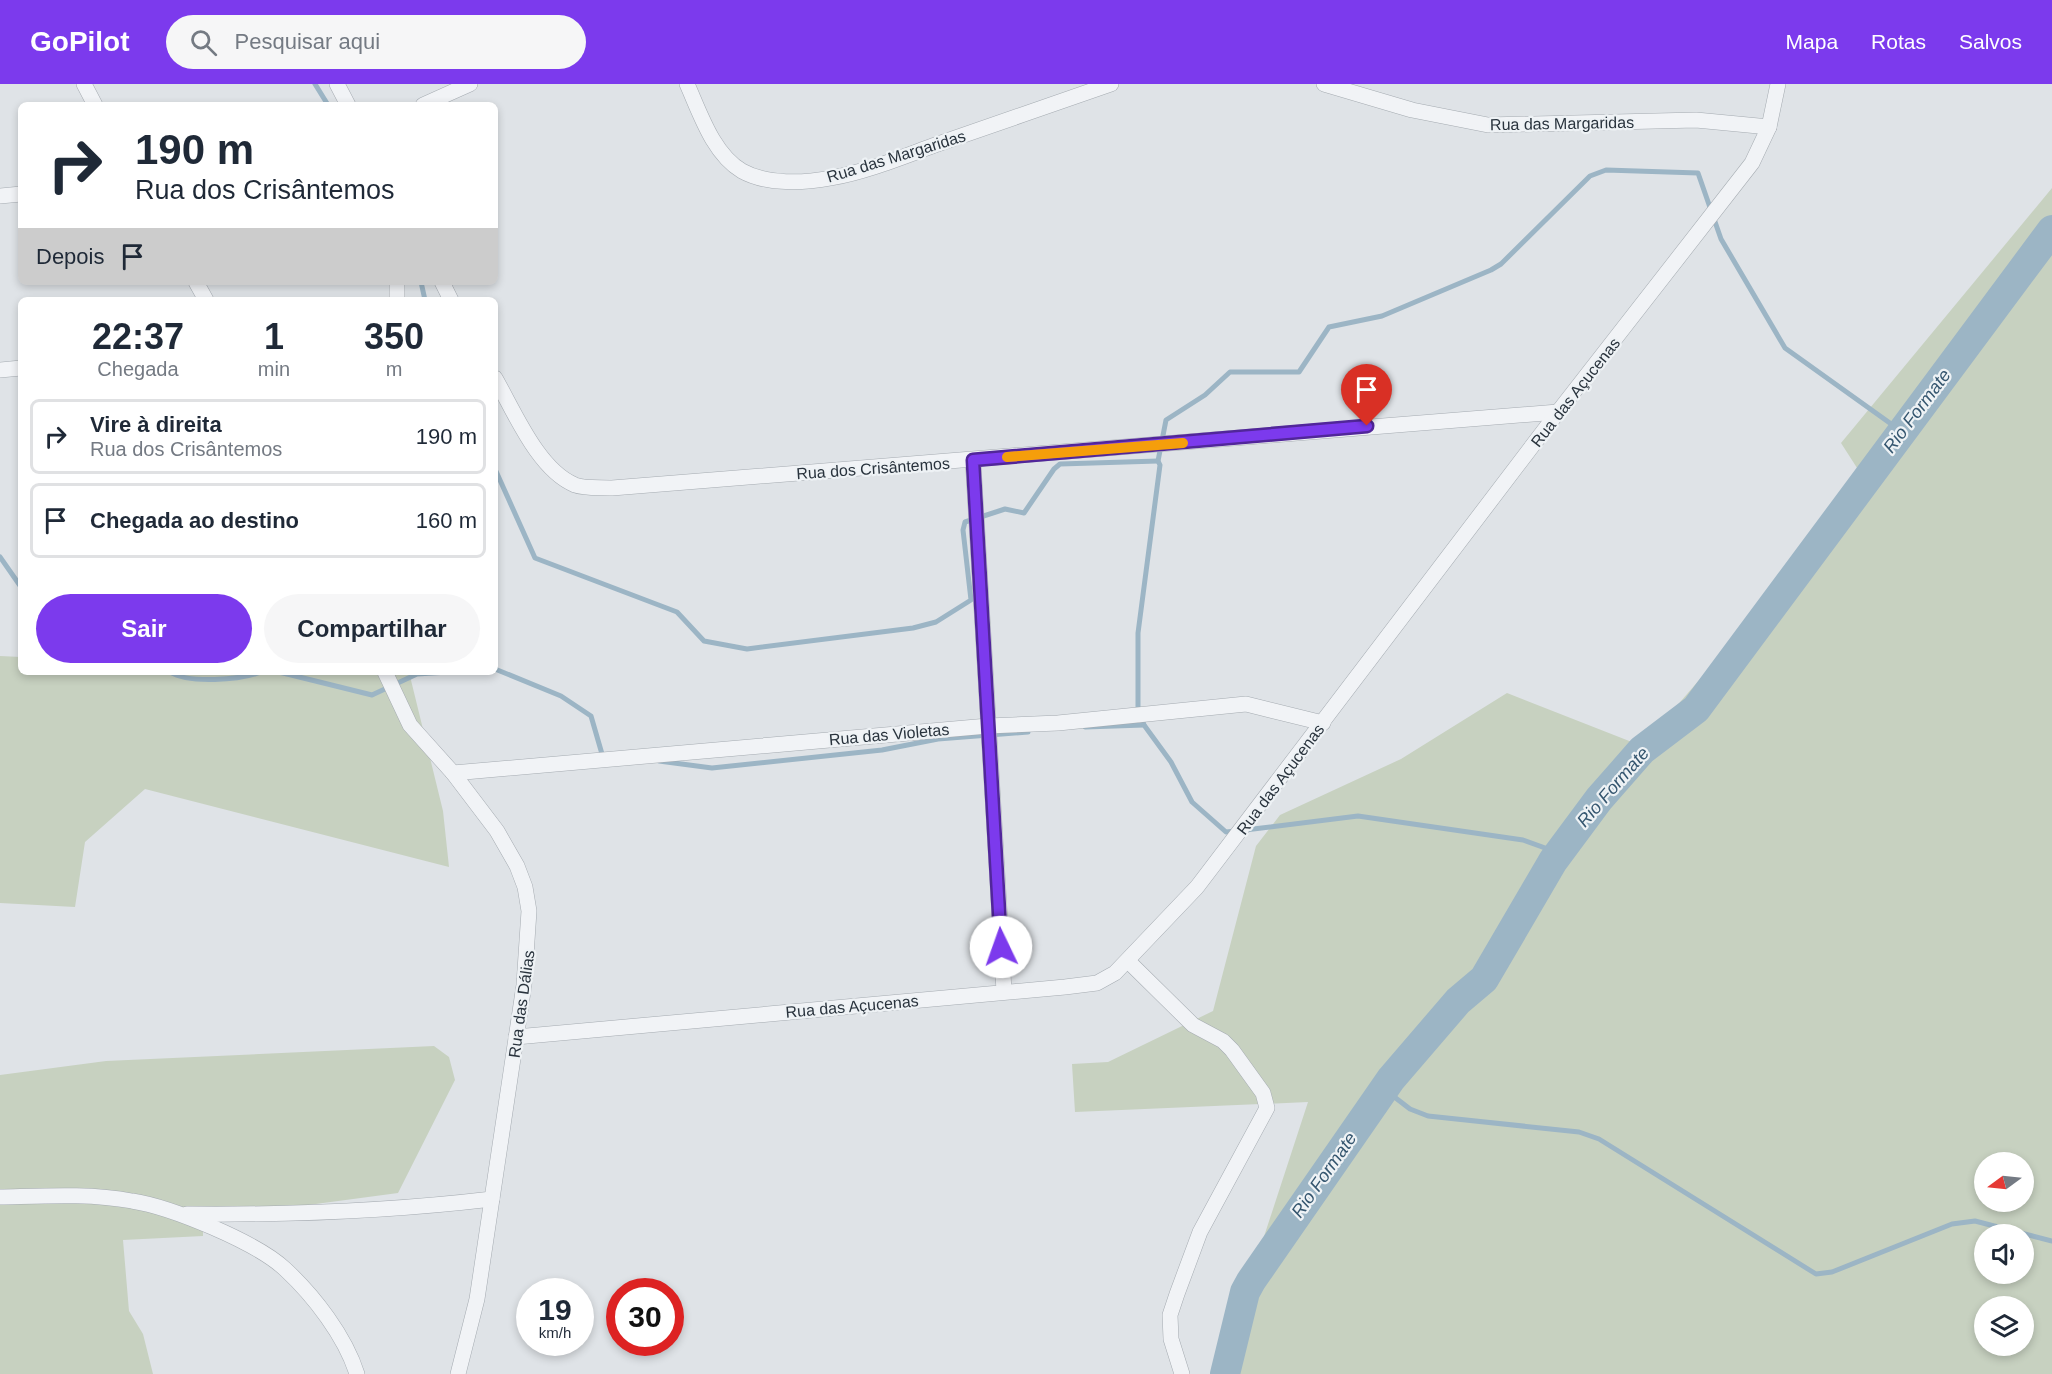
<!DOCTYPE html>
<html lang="pt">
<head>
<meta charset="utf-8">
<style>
	body { margin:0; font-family:Arial,sans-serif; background:#f6f6f7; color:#1f2937; height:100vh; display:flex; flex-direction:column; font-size:22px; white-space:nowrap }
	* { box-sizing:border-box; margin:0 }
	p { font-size:20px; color:#747a83 }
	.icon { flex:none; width:33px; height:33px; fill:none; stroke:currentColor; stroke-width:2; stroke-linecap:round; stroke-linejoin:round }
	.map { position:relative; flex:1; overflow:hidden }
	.drawer { position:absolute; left:18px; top:213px; width:480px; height:378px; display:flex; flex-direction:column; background:#fff; border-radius:9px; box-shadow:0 3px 9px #0003 }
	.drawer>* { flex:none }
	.banner { position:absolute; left:18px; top:18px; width:480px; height:183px; border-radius:9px; box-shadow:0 3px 9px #0003; background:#fff; color:#1f2937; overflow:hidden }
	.needle { width:39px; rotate:255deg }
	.tools { position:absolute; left:1974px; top:1068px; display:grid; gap:12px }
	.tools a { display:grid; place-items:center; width:60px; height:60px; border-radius:50%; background:#fff; box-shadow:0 3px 9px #0003; font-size:30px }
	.speed { position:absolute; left:516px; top:1194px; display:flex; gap:12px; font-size:30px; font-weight:700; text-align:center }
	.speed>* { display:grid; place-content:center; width:78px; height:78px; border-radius:50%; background:#fff; box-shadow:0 3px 9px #0003; line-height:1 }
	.speed small { font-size:15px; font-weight:400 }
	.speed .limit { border:9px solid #d22; background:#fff; color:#111 }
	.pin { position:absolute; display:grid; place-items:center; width:51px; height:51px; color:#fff; margin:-62px -26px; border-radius:50% 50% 50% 0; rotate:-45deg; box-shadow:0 0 6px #0007 }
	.pin .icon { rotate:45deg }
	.me { position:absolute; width:66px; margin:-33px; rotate:357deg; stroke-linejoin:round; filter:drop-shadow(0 0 4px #0008) }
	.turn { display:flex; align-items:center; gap:21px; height:126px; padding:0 18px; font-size:27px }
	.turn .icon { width:78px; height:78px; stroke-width:2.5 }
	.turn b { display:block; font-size:42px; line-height:51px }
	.then { display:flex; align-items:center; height:57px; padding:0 18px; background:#0003; gap:12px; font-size:22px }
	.eta { display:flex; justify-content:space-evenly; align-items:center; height:102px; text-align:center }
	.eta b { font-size:36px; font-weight:700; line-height:42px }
	.button { display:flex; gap:12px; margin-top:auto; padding:12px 18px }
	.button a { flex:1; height:69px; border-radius:36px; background:#7c3aed; color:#fff; font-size:24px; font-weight:700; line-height:69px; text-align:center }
	.button a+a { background:#f6f6f7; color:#1f2937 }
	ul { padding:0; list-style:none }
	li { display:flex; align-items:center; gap:18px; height:75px; margin:0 12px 9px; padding:0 6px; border:3px solid #e0e1e3; border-radius:9px }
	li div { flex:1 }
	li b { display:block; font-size:22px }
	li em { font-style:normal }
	header { display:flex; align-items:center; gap:36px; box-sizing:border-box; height:84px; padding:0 30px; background:#7c3aed; color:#fff }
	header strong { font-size:28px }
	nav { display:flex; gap:33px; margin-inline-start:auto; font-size:21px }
	.search { width:420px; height:54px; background:#f6f6f7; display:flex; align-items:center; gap:15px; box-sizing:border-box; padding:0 21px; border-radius:33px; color:#747a83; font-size:22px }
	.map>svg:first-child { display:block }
	.green { fill:#c7d1c0; fill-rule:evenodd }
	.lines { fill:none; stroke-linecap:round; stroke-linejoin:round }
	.stream { stroke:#9cb5c5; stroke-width:5 }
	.river { stroke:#9cb5c5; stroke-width:30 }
	.street-casing { stroke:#a5abb1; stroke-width:16 }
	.street { stroke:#f1f3f6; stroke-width:15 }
	.route-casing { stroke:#51269a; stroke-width:15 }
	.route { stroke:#7c3aed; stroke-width:10 }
	.slow { stroke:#f59e0b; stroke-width:10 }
	.labels { text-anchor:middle; stroke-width:4.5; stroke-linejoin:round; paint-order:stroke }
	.street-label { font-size:16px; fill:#29333d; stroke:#eef2f5 }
	.water-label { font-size:18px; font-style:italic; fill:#35566f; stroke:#eef2f5 }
</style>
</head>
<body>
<header>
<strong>GoPilot</strong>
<div class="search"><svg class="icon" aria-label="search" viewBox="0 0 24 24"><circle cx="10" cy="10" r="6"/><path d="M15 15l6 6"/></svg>Pesquisar aqui</div>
<nav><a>Mapa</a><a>Rotas</a><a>Salvos</a></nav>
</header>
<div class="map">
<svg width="2052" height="1290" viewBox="0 0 2052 1290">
	<rect width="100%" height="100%" fill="#dfe3e7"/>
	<g class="green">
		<path d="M 2052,104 L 2052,1290 L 1219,1290 L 1308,1018 L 1075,1028 L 1072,980 L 1108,978 L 1213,927 L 1256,762 L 1280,731 L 1401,675 L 1507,609 L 1642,662 L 1868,401 L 1841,359 ZM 1984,1078 L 2024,1078 L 2024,1118 L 1984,1118 ZM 1984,1150 L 2024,1150 L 2024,1190 L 1984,1190 ZM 1984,1222 L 2024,1222 L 2024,1262 L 1984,1262 Z"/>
		<polygon points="0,572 21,573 21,588 409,588 443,727 449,783 145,705 85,758 75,823 0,819"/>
		<polygon points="434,962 449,973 455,996 398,1109 203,1135 203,1152 123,1156 129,1227 143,1250 153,1290 0,1290 0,991 106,977"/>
	</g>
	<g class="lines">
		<g class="stream">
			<polyline points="315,0 328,21"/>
			<polyline points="421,198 425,216"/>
			<polyline points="495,385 535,474 677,528 704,557 747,565 913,544 936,538 971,516 963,446 965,438 1005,425 1024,429 1054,385 1060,380 1158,377"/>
			<polyline points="0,473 21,503"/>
			<polyline points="495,585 561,612 591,632 602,670 605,671"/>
			<path d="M 170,588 C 189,600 240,596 261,588"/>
			<polyline points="279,588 372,611 417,590 448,588"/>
			<polyline points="1085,643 1144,641"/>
			<polyline points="659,677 712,684 882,666 938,655 1028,648"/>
			<polyline points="1245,746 1358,732 1523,756 1559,769"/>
			<polyline points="1236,747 1226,748 1192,718 1171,678 1144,641 1138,623 1138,549 1160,381 1158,377 1166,336 1205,311 1230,288 1299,288 1329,243 1382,232 1491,186 1501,180 1590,92 1606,86 1698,89 1721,155 1785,264 1901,347"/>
			<polyline points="1384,1005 1410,1025 1428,1032 1579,1048 1599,1055 1816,1190 1832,1188 1952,1140 1975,1137 2052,1157"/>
		</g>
		<polyline class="river" points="1225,1290 1245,1208 1251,1197 1391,995 1458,917 1484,895 1553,777 1599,715 1642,666 1696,625 2052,146"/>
		<defs>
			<g id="street">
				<polyline points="84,0 95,21"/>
				<polyline points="337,0 348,21"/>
				<path d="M 687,0 C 700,29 713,70 742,87 C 767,101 804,99 831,94 C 866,88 902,73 935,61 C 994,41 1052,20 1111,0"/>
				<polyline points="1324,0 1412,26 1488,41 1696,36 1769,43"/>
				<polyline points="423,21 470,0"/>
				<polyline points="0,112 21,110"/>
				<polyline points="196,198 206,216"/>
				<polyline points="397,198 397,216"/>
				<polyline points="442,198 451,216"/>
				<polyline points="0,286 21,284"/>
				<path d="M 495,294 C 514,327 538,386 575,401 C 586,405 601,403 612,404 L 1558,328"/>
				<polyline points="973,376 1004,907"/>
				<polyline points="385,588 410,641 453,689 497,747 517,782 525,803 529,827 524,901 477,1215 458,1290"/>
				<polyline points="453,689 988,642 1058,639 1246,620 1323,639"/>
				<polyline points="1128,877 1193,941 1223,957 1232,966 1263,1009 1267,1024 1200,1148 1177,1210 1170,1231 1171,1255 1182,1290"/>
				<polyline points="516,953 1065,903 1097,899 1115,889 1197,803 1558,328 1752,79 1769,43 1778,0"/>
				<path d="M 0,1113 C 44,1112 89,1109 132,1117 C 171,1123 256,1158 285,1185 C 314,1212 345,1252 357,1290"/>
				<path d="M 187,1130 C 289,1131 391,1127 492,1115"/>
			</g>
		</defs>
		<use href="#street" class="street-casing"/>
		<use href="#street" class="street"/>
	</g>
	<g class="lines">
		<defs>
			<polyline id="route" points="1001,863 973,376 1367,342"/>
		</defs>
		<use href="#route" class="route-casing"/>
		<use href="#route" class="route"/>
		<polyline class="slow" points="1007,373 1183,359"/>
	</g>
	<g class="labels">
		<g class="street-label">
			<text transform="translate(1562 39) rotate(-1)" y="6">Rua das Margaridas</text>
			<text transform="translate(896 72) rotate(-17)" y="6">Rua das Margaridas</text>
			<text transform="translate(1575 308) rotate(-52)" y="6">Rua das Açucenas</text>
			<text transform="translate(873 384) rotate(-4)" y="6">Rua dos Crisântemos</text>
			<text transform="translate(889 650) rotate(-5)" y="6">Rua das Violetas</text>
			<text transform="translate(1280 695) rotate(-53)" y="6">Rua das Açucenas</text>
			<text transform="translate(521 920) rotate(-82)" y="6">Rua das Dálias</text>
			<text transform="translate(852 922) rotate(-5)" y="6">Rua das Açucenas</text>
		</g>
		<g class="water-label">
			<text transform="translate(1917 327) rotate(-53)" y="6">Rio Formate</text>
			<text transform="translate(1613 703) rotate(-49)" y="6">Rio Formate</text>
			<text transform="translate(1324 1091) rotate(-55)" y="6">Rio Formate</text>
		</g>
	</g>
</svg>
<div class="tools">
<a><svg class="needle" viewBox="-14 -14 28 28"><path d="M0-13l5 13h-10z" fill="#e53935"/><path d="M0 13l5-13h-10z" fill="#747a83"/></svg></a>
<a><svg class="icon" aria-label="sound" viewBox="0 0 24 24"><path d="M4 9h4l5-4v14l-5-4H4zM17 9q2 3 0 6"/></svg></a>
<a><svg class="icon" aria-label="layers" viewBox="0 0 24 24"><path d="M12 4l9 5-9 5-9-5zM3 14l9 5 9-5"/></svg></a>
</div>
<div class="speed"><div>19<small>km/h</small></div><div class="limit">30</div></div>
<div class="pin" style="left:1367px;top:342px;background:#d93025"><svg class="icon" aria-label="arrive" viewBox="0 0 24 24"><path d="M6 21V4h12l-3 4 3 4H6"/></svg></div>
<svg class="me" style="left:1001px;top:863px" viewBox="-20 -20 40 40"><circle r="19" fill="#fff"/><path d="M0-13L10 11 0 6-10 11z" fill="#7c3aed"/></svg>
<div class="banner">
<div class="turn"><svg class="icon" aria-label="right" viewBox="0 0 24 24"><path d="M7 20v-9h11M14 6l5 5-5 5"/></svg><div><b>190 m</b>Rua dos Crisântemos</div></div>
<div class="then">Depois<svg class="icon" aria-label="arrive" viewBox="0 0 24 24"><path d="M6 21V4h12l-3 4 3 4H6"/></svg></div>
</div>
<section class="drawer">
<div class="eta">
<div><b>22:37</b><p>Chegada</p></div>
<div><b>1</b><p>min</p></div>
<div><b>350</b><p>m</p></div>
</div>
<ul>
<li><svg class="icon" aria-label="right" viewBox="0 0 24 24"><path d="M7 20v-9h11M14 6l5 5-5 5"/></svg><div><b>Vire à direita</b><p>Rua dos Crisântemos</p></div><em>190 m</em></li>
<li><svg class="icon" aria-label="arrive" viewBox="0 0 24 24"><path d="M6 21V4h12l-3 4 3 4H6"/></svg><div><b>Chegada ao destino</b></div><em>160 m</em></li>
</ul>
<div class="button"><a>Sair</a><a>Compartilhar</a></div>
</section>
</div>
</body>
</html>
